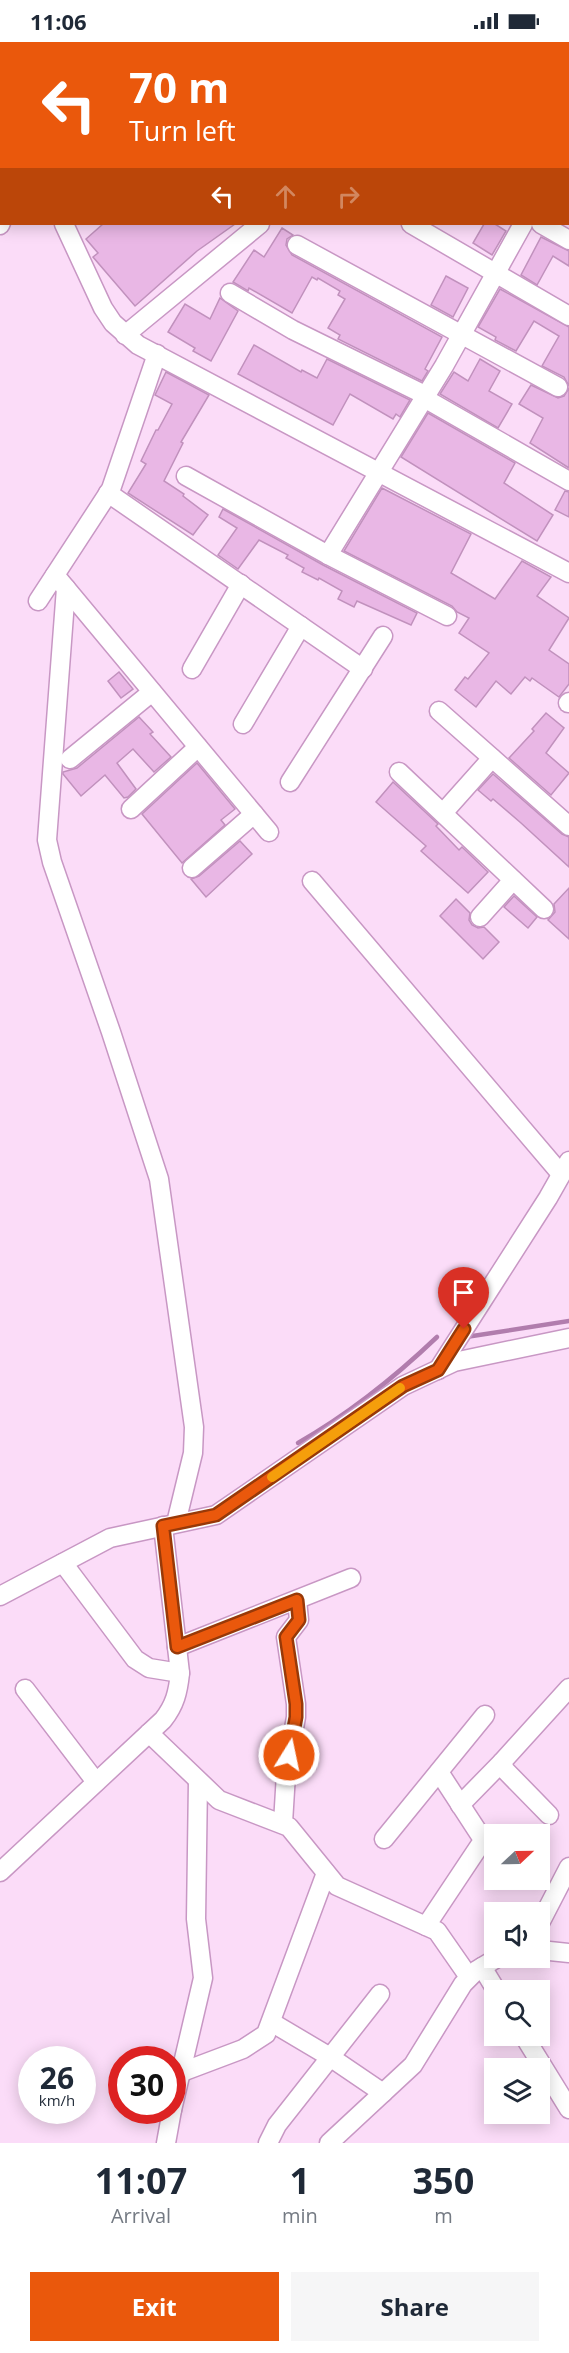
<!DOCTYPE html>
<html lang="en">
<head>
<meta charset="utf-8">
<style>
	body { margin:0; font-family:"Open Sans",sans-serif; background:#f6f6f7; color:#1f2937; height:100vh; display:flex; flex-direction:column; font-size:22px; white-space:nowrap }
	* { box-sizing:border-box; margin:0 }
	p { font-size:20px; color:#747a83 }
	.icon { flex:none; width:33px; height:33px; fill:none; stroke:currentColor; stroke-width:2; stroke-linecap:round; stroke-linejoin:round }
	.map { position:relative; height:2101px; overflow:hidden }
	.sheet { display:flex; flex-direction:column; background:#fff; flex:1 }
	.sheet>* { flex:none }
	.hud { position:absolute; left:0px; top:0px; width:570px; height:183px; box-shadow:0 3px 15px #0003; background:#ea580c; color:#fff; overflow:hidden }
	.needle { width:39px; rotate:68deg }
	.buttons { position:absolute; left:484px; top:1782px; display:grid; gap:12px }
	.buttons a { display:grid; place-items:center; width:66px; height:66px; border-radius:0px; background:#fff; box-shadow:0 3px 15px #0003; font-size:30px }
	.speed { position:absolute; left:18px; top:2004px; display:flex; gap:12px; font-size:30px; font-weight:700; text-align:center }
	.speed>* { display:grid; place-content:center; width:78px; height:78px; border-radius:50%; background:#fff; box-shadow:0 3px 15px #0003; line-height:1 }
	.speed small { font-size:15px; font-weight:400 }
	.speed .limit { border:9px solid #d22; background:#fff; color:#111 }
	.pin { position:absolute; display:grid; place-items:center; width:51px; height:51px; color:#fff; margin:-62px -26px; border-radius:50% 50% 50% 0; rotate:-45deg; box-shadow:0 0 6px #0007 }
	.pin .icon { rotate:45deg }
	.me { position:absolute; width:66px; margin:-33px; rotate:10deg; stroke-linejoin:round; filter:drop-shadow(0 0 4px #0008) }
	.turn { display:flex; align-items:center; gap:21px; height:126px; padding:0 30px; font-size:27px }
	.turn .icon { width:78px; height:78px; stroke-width:2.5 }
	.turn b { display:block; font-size:42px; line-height:51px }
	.lanes { display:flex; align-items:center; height:57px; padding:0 30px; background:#0003; justify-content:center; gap:30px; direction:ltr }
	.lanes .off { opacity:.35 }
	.eta { display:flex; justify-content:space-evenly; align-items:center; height:102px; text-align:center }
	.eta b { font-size:36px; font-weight:700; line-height:42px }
	.action { display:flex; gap:12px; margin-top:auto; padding:12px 30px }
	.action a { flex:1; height:69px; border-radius:0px; background:#ea580c; color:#fff; font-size:24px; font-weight:700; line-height:69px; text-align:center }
	.action a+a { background:#f6f6f7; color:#1f2937 }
	.status { display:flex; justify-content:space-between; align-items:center; height:42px; padding:0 30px; background:#fff; direction:ltr }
	.status svg { height:16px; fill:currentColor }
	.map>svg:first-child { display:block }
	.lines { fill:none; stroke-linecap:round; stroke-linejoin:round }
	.stream { stroke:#b17dad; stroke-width:4.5 }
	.building { fill:#e9b7e5; stroke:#c191bd; stroke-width:1.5 }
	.minor-casing { stroke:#c897c4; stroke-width:21 }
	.minor { stroke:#fff; stroke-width:18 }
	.route-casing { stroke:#983908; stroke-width:15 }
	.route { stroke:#ea580c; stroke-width:10 }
	.slow { stroke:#f59e0b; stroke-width:10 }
</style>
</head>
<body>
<div class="status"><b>11:06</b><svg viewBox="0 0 49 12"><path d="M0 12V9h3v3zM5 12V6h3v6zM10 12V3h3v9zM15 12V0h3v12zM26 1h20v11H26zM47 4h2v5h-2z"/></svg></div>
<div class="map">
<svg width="569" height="2101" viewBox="0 0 569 2101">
	<rect width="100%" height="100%" fill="#fbdcf8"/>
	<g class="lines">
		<g class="stream">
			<polyline points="466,1295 569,1279"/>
			<path d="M 298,1401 C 349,1372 395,1335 437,1295"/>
		</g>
	</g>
	<g class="building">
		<polygon points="103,182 235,182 197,209 135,264 93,215 98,211 86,197"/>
		<polygon points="484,182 495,182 506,189 492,213 473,201"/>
		<polygon points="282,186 293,193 287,197 286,203 292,213 442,295 425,327 428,329 422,339 338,297 340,293 328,286 345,257 338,253 340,249 318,236 317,238 312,235 292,271 249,246 248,249 233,240 254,208 264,215"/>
		<polygon points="541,195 569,209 569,224 553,214 537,243 521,233"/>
		<polygon points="446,234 468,246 453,275 431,263"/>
		<polygon points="500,247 569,285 569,344 564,335 542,324 559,294 534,279 516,309 495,298 496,295 478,285"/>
		<polygon points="220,256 238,269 211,319 193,309 195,306 168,290 185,262 210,277"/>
		<polygon points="254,303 301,330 302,328 317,336 327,317 410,358 400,375 396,372 393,377 350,352 333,383 238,332"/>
		<polygon points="480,317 500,329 489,349 512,362 498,386 440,352 454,330 468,339"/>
		<polygon points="166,330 209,353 181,400 183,401 164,439 184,452 183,454 208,473 193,493 128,451 146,422 141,419 156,388 158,388 172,362 155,353"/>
		<polygon points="531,343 558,356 564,354 569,346 569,426 530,401 543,376 519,362"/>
		<polygon points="428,371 515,421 504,441 553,473 537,499 401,415"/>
		<polygon points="382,446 471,492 451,531 495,557 522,519 551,535 537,554 569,576 549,608 569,622 569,642 559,655 532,636 530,639 525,635 511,652 496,639 476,665 455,648 465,635 468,637 489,611 459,591 469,576 457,570 452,564 344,509"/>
		<polygon points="565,449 569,450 569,475 555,468"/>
		<polygon points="223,467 323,523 417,571 411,583 357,559 354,565 338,557 342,549 319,536 318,538 302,530 304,526 286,516 288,513 259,498 238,527 218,513 237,486 219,475"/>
		<polygon points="119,630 133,647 121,656 108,639"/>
		<polygon points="546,671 564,686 546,711 569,731 551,753 509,716 534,689 532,687"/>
		<polygon points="139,675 153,690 150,692 171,715 154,730 133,707 117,721 136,747 128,755 124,756 105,733 81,754 63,732 63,730 77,726"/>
		<polygon points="197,721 235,767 221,778 225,783 182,821 142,772"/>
		<polygon points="493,732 562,792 569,795 569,825 521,781 493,757 491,759 478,748"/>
		<polygon points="393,740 438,782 436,784 459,808 462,805 488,830 468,851 421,809 426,804 376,760"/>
		<polygon points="240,799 252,812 206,855 191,837 199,834"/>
		<polygon points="569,846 569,897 548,878 555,870 554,862"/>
		<polygon points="514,854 537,875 528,886 504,865"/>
		<polygon points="456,857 470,871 469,878 472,883 478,886 484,885 499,900 483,917 440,874"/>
	</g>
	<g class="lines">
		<defs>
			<g id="minor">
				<polyline points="9,0 9,2"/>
				<polyline points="267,0 268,2"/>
				<polyline points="281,2 283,0"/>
				<polyline points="484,2 489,0"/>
				<polyline points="568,100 569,99"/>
				<polyline points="568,114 569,114"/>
				<polyline points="64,182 103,266 113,281 138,303 569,531"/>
				<polyline points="411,182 569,274"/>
				<polyline points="541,182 569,198"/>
				<polyline points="0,183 2,178"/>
				<polyline points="297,203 558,345"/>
				<polyline points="230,251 293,288 425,353"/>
				<polyline points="125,293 260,182"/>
				<polyline points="424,356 569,439"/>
				<polyline points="186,434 328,513 447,574"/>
				<polyline points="108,451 363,627"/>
				<polyline points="328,513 444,324 523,182"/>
				<polyline points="55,533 269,790"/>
				<polyline points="66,546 47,798 52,820 111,990 159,1137 194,1385 193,1411 176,1481"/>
				<polyline points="38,559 111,447 157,312"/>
				<polyline points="192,627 241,542"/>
				<polyline points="568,661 569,660"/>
				<polyline points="439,669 569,784"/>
				<polyline points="243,682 301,584"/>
				<polyline points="70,717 152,650"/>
				<polyline points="399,730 544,867"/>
				<polyline points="290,740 383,594"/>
				<polyline points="131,767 198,705"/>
				<polyline points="443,771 492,716"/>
				<polyline points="192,826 254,772"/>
				<polyline points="312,839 561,1132"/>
				<polyline points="480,875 513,838"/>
				<polyline points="438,1328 548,1156 569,1119"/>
				<polyline points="63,1521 135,1617 149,1626 180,1631"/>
				<polyline points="0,1554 110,1496 216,1473 403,1344 454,1320 569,1296"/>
				<polyline points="177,1605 351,1536"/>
				<polyline points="25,1647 96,1740"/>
				<polyline points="149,1691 219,1758 289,1785 337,1844 437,1889 469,1935"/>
				<polyline points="460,1763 502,1720"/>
				<polyline points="549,1773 505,1728 502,1720 569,1646"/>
				<polyline points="283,1781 286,1732 296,1675 296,1662 286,1595 299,1578 297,1558"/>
				<polyline points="384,1797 485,1673"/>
				<path d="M 0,1830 L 163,1678 C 175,1663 178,1650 180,1631 L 163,1484"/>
				<polyline points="540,1881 569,1825"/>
				<polyline points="426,1884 482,1800 482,1796 439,1730"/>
				<polyline points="540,1908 569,1911"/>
				<polyline points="482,1925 496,1948"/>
				<polyline points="271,1980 330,2015 383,2051"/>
				<polyline points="524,1994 569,2067"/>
				<polyline points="182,2030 243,2007 266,1992 326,1831"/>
				<polyline points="172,2068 203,1936 196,1877 198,1739"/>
				<polyline points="166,2101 172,2068"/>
				<polyline points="268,2101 277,2083 380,1952"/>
				<polyline points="329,2101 413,2023 463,1942 477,1928 497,1916"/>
			</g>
		</defs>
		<use href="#minor" class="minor-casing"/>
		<use href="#minor" class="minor"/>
	</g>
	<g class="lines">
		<defs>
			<polyline id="route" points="289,1713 296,1675 296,1662 286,1595 299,1578 297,1558 177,1605 163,1484 216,1473 403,1344 438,1328 464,1287"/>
		</defs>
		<use href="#route" class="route-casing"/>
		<use href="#route" class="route"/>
		<polyline class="slow" points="272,1435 400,1346"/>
	</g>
</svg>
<div class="buttons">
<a><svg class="needle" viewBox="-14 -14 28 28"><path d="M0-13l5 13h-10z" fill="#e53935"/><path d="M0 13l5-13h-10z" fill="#747a83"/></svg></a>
<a><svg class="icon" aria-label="sound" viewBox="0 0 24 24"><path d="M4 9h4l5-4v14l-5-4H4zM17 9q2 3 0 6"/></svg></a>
<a><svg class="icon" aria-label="search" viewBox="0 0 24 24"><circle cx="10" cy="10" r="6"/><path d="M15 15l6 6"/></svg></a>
<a><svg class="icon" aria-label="layers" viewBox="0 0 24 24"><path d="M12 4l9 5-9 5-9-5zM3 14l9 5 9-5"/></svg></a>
</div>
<div class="speed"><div>26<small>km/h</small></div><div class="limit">30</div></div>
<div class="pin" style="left:464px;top:1287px;background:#d93025"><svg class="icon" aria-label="arrive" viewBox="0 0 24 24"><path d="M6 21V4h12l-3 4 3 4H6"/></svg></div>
<svg class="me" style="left:289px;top:1713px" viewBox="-20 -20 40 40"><circle r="17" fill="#ea580c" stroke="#fff" stroke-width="3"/><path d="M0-11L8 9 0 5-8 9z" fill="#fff"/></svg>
<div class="hud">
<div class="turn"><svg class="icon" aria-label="left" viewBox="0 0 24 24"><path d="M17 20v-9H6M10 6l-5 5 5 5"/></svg><div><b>70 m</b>Turn left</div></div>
<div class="lanes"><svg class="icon" aria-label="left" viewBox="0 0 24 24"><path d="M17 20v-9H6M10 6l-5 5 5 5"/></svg><svg class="icon off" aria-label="ahead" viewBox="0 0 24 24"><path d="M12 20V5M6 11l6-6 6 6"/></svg><svg class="icon off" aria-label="right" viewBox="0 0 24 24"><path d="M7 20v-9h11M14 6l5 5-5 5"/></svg></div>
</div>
</div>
<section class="sheet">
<div class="eta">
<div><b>11:07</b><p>Arrival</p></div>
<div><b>1</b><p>min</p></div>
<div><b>350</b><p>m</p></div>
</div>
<div class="action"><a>Exit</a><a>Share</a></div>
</section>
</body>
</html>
